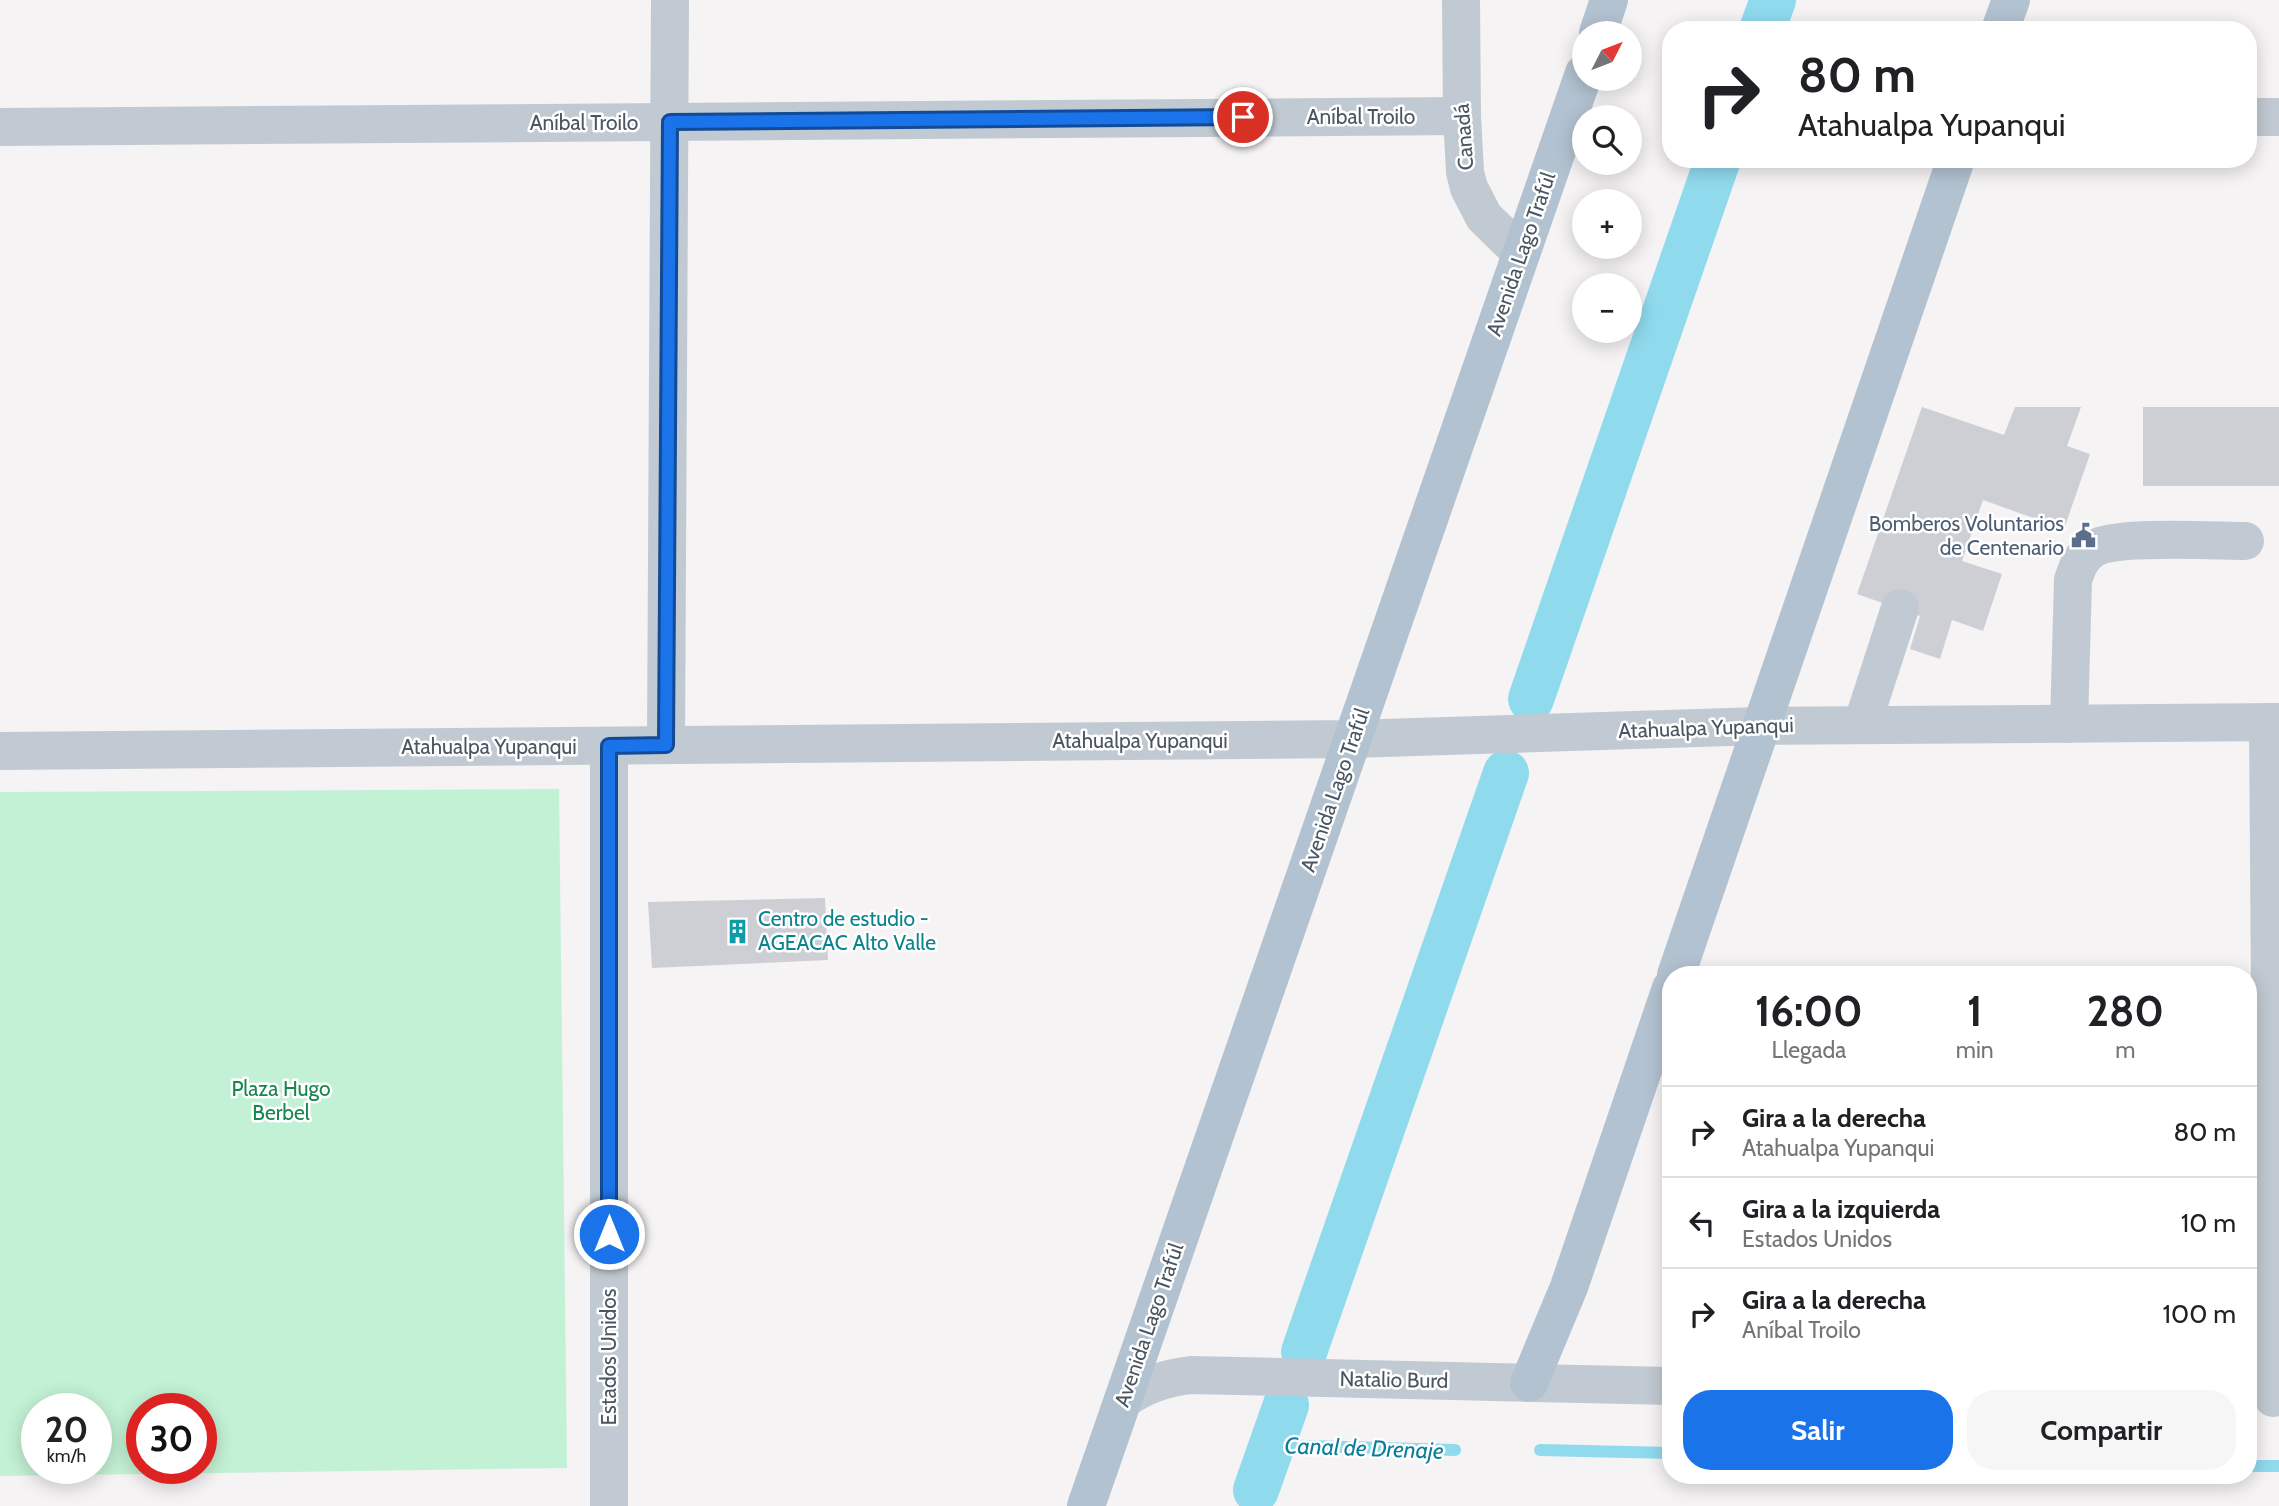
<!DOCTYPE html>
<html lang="es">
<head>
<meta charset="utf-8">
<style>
	body { margin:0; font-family:Cabin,sans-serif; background:#f6f6f6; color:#202124; height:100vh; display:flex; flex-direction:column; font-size:26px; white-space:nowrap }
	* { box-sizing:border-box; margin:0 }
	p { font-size:23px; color:#757577 }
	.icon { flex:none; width:38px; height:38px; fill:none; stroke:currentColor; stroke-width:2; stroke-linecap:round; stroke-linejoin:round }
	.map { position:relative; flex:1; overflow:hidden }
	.drawer { position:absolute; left:1662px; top:966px; width:595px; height:518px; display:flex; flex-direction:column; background:#fff; border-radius:28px; box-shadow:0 4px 18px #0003 }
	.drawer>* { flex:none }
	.hud { position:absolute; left:1662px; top:21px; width:595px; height:147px; border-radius:28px; box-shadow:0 4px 18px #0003; background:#fff; color:#202124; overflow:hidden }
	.needle { width:46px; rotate:48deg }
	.controls { position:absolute; left:1572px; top:21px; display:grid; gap:14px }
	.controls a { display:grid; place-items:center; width:70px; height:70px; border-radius:50%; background:#fff; box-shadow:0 4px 18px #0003; font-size:35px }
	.speed { position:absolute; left:21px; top:1393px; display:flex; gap:14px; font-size:35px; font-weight:700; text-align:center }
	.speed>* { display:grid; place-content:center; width:91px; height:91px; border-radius:50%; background:#fff; box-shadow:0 4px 18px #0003; line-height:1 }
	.speed small { font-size:18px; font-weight:400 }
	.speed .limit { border:10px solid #d22; background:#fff; color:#111 }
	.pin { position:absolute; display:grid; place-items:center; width:60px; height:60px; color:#fff; margin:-30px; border:4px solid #fff; border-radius:50%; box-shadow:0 2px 7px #0007 }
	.me { position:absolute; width:77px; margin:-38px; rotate:0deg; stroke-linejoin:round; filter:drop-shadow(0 0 5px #0008) }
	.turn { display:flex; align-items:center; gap:24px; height:147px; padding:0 21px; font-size:32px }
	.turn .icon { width:91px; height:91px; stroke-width:2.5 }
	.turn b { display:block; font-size:49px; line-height:60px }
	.eta { display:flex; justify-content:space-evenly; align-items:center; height:119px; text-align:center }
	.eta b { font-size:42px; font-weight:800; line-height:49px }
	.action { display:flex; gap:14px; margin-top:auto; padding:14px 21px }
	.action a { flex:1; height:80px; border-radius:28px; background:#1a73e8; color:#fff; font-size:28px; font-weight:800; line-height:80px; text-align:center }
	.action a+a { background:#f6f6f6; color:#202124 }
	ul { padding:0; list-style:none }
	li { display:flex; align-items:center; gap:21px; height:91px; padding:0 21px; border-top:2px solid #e0e0e0 }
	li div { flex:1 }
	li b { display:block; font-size:26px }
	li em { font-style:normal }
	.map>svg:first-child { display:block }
	.green { fill:#c3f1d5; fill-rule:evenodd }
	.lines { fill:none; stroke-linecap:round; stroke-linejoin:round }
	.stream { stroke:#90daee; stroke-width:12 }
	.canal { stroke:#90daee; stroke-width:46 }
	.building { fill:#cdcfd5 }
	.minor { stroke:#c1cad2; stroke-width:38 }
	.major { stroke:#b3c2d1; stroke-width:38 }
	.route-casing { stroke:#114b97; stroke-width:18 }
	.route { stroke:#1a73e8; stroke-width:12 }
	.labels { text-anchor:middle; stroke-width:5; stroke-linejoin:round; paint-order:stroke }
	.street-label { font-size:21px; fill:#4a5661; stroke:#fff }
	.service-label { font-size:21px; fill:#4e5e75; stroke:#fff; text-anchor:end }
	.culture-label { font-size:21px; fill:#0d838f; stroke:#fff; text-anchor:start }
	.park-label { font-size:21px; fill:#17864f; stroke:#fff }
	.water-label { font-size:23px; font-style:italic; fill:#0c7c9b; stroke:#fff }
</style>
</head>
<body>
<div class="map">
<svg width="2279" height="1506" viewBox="0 0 2279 1506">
	<rect width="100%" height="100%" fill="#f5f3f3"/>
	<path class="green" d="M 559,789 L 567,1468 L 0,1476 L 0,792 ZM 37,1409 L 96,1409 L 96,1468 L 37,1468 ZM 142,1409 L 201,1409 L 201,1468 L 142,1468 Z"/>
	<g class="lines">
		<g class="stream">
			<polyline points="1272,1445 1455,1450"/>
			<polyline points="1540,1450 1671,1453"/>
			<polyline points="2249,1466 2279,1466"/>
		</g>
		<g class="canal">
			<polyline points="1762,30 1773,0"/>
			<polyline points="1531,699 1718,159"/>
			<polyline points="1304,1352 1506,773"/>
			<polyline points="1256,1490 1286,1405"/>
		</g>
	</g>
	<g class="building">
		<polygon points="1922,407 2004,435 2015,407 2081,407 2067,446 2090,454 2064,529 1983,500 1962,561 2002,574 1983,631 1952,620 1940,659 1910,649 1920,616 1857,594"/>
		<rect x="2143" y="407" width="136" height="79"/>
		<polygon points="825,898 828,960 652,968 648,902"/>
	</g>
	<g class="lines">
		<g class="minor">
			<polyline points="1461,0 1462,116 1465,172 1469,188 1484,217 1521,253"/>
			<polyline points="2249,117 2279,117"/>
			<polyline points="0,127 1462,116"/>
			<polyline points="2268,722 2273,1398"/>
			<path d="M 2069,724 L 2073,580 C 2077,568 2081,556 2093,549 C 2115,535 2214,541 2245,541"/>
			<polyline points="1862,725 1900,608"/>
			<polyline points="666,745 670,0"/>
			<polyline points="0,751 1352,739 1761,726 2279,722"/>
			<path d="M 1123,1400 C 1145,1385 1165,1378 1191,1375 L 1671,1386"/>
			<polyline points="609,1506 609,746"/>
		</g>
		<g class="major">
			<polyline points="2000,30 2011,0"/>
			<polyline points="1598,33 1609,0"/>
			<polyline points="1676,975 1956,159"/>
			<polyline points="1529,1383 1569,1287 1671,988"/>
			<polyline points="1086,1506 1584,73"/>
		</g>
	</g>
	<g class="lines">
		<defs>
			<polyline id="route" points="609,1234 609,746 666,745 670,122 1243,117"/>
		</defs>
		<use href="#route" class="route-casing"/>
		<use href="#route" class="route"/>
	</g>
	<defs>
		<symbol id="civic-bare" viewBox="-9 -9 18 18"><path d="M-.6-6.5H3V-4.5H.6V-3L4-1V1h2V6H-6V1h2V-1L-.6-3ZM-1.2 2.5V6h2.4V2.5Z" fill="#5c6f8a" stroke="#fff" stroke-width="2.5" paint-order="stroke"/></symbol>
		<symbol id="building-bare" viewBox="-9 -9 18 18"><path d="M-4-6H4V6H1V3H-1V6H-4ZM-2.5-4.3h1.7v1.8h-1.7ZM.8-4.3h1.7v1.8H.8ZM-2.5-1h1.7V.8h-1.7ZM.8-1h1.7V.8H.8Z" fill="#0f9aa8" stroke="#fff" stroke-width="2.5" paint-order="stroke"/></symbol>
	</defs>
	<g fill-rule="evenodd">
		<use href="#civic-bare" x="2066" y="518" width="35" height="35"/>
		<use href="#building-bare" x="720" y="914" width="35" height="35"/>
	</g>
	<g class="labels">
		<g class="street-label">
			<text x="1361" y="124">Aníbal Troilo</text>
			<text x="584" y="130">Aníbal Troilo</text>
			<text transform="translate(1464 137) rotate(-94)" y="7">Canadá</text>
			<text transform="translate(1521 254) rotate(-71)" y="7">Avenida Lago Trafúl</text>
			<text transform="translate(1706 728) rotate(-2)" y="7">Atahualpa Yupanqui</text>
			<text x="1140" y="748">Atahualpa Yupanqui</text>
			<text x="489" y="754">Atahualpa Yupanqui</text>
			<text transform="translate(1335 790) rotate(-71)" y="7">Avenida Lago Trafúl</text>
			<text transform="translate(1149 1325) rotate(-71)" y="7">Avenida Lago Trafúl</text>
			<text transform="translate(609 1357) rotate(-90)" y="7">Estados Unidos</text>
			<text transform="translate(1394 1380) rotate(1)" y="7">Natalio Burd</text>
		</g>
		<g class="service-label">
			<text x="2064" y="531">Bomberos Voluntarios<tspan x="2064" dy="24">de Centenario</tspan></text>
		</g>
		<g class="culture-label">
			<text x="758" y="926">Centro de estudio -<tspan x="758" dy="24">AGEACAC Alto Valle</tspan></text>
		</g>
		<g class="park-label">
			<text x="281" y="1096">Plaza Hugo<tspan x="281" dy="24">Berbel</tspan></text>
		</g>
		<g class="water-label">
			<text transform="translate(1364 1448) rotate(2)" y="8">Canal de Drenaje</text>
		</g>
	</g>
</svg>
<div class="controls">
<a><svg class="needle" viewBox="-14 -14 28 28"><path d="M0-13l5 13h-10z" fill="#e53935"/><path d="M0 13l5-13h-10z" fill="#757577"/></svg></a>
<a><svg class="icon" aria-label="search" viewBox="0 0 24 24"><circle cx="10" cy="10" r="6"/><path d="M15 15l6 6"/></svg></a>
<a>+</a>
<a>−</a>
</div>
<div class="speed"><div>20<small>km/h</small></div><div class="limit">30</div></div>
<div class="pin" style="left:1243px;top:117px;background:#d93025"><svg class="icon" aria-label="arrive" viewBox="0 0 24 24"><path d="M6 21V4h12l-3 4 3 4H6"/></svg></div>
<svg class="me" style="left:609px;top:1234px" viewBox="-20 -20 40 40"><circle r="17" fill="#1a73e8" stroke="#fff" stroke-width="3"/><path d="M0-11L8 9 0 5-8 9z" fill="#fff"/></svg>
<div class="hud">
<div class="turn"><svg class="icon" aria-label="right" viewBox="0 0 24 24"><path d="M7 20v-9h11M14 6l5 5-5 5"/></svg><div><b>80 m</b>Atahualpa Yupanqui</div></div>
</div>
<section class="drawer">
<div class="eta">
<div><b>16:00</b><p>Llegada</p></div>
<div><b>1</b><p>min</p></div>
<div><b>280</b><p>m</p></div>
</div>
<ul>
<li><svg class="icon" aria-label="right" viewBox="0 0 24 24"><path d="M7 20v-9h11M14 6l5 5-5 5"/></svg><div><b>Gira a la derecha</b><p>Atahualpa Yupanqui</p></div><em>80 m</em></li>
<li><svg class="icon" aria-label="left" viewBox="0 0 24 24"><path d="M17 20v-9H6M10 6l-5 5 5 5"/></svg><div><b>Gira a la izquierda</b><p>Estados Unidos</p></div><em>10 m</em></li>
<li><svg class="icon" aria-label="right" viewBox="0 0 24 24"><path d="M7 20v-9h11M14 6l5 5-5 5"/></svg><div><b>Gira a la derecha</b><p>Aníbal Troilo</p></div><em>100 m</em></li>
</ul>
<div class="action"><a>Salir</a><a>Compartir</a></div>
</section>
</div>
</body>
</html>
